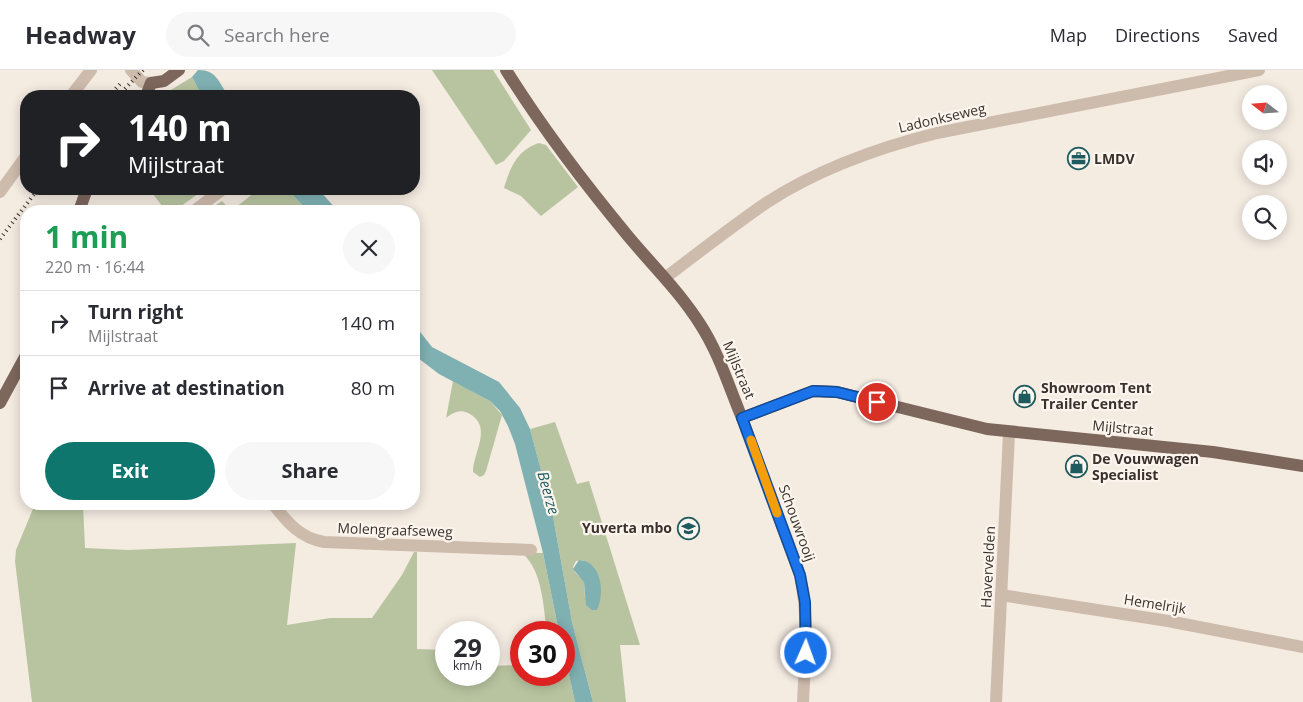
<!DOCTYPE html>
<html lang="en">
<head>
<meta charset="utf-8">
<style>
	body { margin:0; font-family:"Open Sans",sans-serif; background:#f7f7f7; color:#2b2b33; height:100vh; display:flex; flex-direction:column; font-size:19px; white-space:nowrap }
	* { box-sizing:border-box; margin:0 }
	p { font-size:16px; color:#7c7c81 }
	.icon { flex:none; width:28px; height:28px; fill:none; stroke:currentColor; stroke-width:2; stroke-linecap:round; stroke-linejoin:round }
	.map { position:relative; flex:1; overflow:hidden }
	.side { position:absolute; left:20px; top:135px; width:400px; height:305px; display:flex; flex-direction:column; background:#fff; border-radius:20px; box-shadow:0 2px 12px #0003 }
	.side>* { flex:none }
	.guide { position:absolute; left:20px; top:20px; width:400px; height:105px; border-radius:20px; box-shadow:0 2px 12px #0003; background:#202124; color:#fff; overflow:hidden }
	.needle { width:32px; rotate:287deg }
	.buttons { position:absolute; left:1242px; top:15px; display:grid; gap:10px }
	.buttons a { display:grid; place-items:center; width:45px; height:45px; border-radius:50%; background:#fff; box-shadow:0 2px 12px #0003; font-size:25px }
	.speed { position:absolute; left:435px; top:551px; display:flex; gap:10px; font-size:25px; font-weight:700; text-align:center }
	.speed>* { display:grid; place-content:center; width:65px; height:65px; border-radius:50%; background:#fff; box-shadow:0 2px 12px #0003; line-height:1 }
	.speed small { font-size:12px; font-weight:400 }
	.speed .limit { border:8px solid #d22; background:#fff; color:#111 }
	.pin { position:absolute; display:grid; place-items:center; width:42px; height:42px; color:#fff; margin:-21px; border:2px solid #fff; border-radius:50%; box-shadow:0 1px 5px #0007 }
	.me { position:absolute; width:55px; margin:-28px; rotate:2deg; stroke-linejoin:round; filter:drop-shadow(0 0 4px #0008) }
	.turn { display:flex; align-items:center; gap:18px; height:105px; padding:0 25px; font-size:22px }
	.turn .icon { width:65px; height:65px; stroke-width:2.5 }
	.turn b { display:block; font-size:35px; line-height:42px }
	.round { display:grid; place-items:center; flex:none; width:52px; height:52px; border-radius:26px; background:#f7f7f7 }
	.summary { display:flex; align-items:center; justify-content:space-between; height:85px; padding:0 25px }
	h1 { font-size:30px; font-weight:700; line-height:38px; color:#1e9e55 }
	.primary-button { display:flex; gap:10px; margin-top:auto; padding:10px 25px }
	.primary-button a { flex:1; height:58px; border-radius:30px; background:#0f766e; color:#fff; font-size:20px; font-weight:700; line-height:58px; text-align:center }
	.primary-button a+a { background:#f7f7f7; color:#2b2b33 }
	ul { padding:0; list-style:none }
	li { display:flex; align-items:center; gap:15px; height:65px; padding:0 25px; border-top:1px solid #e1e1e2 }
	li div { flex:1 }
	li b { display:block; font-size:19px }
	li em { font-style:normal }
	header { display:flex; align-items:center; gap:30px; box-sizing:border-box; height:70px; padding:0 25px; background:#fff; border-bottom:1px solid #e1e1e2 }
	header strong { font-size:24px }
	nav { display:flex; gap:28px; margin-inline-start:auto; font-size:18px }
	.search { width:350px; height:45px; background:#f7f7f7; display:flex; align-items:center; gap:12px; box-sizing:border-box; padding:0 18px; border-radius:28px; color:#7c7c81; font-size:19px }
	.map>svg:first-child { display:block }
	.green { fill:#b8c4a0; fill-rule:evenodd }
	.water { fill:#7fb0b2 }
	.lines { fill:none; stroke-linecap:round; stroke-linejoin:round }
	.minor { stroke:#cdbbac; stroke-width:12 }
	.major { stroke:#7d675c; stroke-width:12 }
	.rail { stroke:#3b302b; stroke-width:4; stroke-dasharray:1 4; stroke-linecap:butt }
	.route-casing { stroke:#114b97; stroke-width:12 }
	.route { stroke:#1a73e8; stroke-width:9 }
	.slow { stroke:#f59e0b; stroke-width:9 }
	.labels { text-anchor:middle; stroke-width:4.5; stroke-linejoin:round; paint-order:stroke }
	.street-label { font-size:14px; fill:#3b302b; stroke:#fbf5ee }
	.poi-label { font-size:14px; font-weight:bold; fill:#3b302b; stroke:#fbf5ee; text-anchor:start }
	.water-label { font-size:15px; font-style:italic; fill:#1f5a5e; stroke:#fbf5ee }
</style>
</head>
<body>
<header>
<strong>Headway</strong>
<div class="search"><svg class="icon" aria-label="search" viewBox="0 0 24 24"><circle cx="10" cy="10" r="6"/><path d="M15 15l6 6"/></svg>Search here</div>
<nav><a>Map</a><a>Directions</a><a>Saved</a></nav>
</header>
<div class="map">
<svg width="1303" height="632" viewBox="0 0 1303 632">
	<rect width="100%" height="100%" fill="#f4ebe1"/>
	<g class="green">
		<polygon points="432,0 493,0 531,60 504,91 496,95"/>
		<polygon points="192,7 202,26 161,26"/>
		<path d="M 539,73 L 546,75 L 578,117 L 541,146 L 521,126 L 504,118 C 510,98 517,80 539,73 Z"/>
		<polygon points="149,119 205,119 174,141 166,141"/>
		<polygon points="259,119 287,119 308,141 207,141 222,131 231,141"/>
		<path d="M 453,311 L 490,331 L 502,345 L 486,401 L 484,405 L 480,407 L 473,402 C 473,382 494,356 468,343 C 459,339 453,343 446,348 Z"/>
		<path d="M 555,352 L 577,414 L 589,411 L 640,575 L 620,575 L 626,632 L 593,632 L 572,552 L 552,441 L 530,359 ZM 583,490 L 594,499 L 585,528 L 584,511 L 575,502 L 573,497 L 576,491 Z"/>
		<polygon points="35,434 83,434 85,478 128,480 296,473 287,555 330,548 372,548 402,505 414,482 417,482 417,579 446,580 446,605 489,605 489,596 521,595 521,605 564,605 564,582 575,632 32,632 15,491 16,480"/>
		<path d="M 522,483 L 543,483 L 559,562 L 547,562 C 543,536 543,501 522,483 Z"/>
	</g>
	<g class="water">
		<path d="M 198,0 C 218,0 218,13 229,26 L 202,26 L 192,7 Z"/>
		<polygon points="287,119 318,119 338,141 308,141"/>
		<polygon points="414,254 432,277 499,312 520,338 530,359 552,441 572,552 593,632 575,632 564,582 564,562 559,562 543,483 515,374 508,356 500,341 490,331 439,304 414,285"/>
		<path d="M 579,490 C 602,491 605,524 597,540 L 592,540 L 586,535 L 584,512 L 573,499 Z"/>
	</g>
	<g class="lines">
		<g class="minor">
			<polyline points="131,0 142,12 151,13"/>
			<polyline points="71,26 91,0"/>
			<polyline points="0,122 26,86"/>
			<polyline points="194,141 223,119"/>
			<path d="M 665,208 C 698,183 731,157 766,133 C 818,99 877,78 937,63 L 1259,0"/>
			<path d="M 742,348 L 800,505 C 809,547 805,589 803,632"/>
			<path d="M 273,434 C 287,452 300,468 324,472 L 531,480"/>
			<polyline points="1001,525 1168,551 1303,577"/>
			<polyline points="996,632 1009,363"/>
		</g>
		<g class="major">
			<path d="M 506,0 C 543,59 584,113 628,166 C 652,195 680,222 700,254 C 719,283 729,317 742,348 L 813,321 L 837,322 L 987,359 L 1213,382 L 1303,396"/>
			<polyline points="146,26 151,13 164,11 179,0"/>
			<polyline points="79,141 87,119"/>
			<polyline points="0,333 26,285"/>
		</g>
		<g class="rail">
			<polyline points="109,26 121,13"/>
			<polyline points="118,26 143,0"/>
			<polyline points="0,169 38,119"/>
		</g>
	</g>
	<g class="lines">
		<defs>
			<polyline id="route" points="806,583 805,532 800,505 742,348 813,321 837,322 877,332"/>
		</defs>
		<use href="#route" class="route-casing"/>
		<use href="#route" class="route"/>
		<polyline class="slow" points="751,370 777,443"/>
	</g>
	<defs>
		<symbol id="office-ring" viewBox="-11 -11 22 22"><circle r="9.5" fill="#fbf5ee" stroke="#1f5a5e" stroke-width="1.5"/><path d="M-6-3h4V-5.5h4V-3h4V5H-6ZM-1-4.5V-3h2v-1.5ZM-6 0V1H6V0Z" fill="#1f5a5e"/></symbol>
		<symbol id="shop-ring" viewBox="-11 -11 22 22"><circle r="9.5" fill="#fbf5ee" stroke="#1f5a5e" stroke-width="1.5"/><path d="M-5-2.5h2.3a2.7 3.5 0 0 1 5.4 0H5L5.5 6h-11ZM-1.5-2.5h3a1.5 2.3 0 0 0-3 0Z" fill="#1f5a5e"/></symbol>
		<symbol id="university-ring" viewBox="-11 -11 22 22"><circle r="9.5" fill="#fbf5ee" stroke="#1f5a5e" stroke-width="1.5"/><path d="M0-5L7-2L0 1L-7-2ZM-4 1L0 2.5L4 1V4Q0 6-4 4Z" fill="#1f5a5e"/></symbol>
	</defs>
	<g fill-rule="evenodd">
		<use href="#office-ring" x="1066" y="76" width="25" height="25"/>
		<use href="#shop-ring" x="1012" y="314" width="25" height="25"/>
		<use href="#shop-ring" x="1064" y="384" width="25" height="25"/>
		<use href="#university-ring" x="676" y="446" width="25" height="25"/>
	</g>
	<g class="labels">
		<g class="street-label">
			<text transform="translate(942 48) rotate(-13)" y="5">Ladonkseweg</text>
			<text transform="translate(739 300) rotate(67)" y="5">Mijlstraat</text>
			<text transform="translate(1123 358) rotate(5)" y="5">Mijlstraat</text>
			<text transform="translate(797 453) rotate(70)" y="5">Schouwrooij</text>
			<text transform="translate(395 460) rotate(2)" y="5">Molengraafseweg</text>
			<text transform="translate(988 497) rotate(-87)" y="5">Havervelden</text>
			<text transform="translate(1155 534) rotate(9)" y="5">Hemelrijk</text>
		</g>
		<g class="poi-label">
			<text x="1094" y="94">LMDV</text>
			<text x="1041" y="323">Showroom Tent<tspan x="1041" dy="16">Trailer Center</tspan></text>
			<text x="1092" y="394">De Vouwwagen<tspan x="1092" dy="16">Specialist</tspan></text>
			<text x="672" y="463" text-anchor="end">Yuverta mbo</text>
		</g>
		<g class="water-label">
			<text transform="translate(548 423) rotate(74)" y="5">Beerze</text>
		</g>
	</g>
</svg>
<div class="buttons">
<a><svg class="needle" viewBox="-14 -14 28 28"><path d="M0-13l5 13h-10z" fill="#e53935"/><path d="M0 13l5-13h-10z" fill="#7c7c81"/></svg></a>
<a><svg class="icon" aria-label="sound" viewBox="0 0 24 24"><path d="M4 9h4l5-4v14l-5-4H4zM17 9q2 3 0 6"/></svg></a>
<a><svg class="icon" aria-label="search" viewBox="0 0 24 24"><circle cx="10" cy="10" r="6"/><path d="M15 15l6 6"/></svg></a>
</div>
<div class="speed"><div>29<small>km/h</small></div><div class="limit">30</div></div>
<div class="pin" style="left:877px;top:332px;background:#d93025"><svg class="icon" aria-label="arrive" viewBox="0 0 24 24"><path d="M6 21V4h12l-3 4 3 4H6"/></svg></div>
<svg class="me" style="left:806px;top:583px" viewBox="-20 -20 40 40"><circle r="17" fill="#1a73e8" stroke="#fff" stroke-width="3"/><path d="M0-11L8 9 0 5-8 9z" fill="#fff"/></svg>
<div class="guide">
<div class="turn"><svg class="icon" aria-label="right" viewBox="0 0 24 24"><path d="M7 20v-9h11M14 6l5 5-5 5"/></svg><div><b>140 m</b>Mijlstraat</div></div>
</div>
<section class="side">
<div class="summary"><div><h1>1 min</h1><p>220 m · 16:44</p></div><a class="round"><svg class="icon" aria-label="close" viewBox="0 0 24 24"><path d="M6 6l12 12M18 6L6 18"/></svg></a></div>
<ul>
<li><svg class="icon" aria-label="right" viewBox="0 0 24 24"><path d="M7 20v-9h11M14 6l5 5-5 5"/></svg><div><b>Turn right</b><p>Mijlstraat</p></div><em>140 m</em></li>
<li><svg class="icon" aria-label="arrive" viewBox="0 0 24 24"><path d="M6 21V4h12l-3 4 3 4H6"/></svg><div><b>Arrive at destination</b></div><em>80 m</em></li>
</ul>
<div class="primary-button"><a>Exit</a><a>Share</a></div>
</section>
</div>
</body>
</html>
